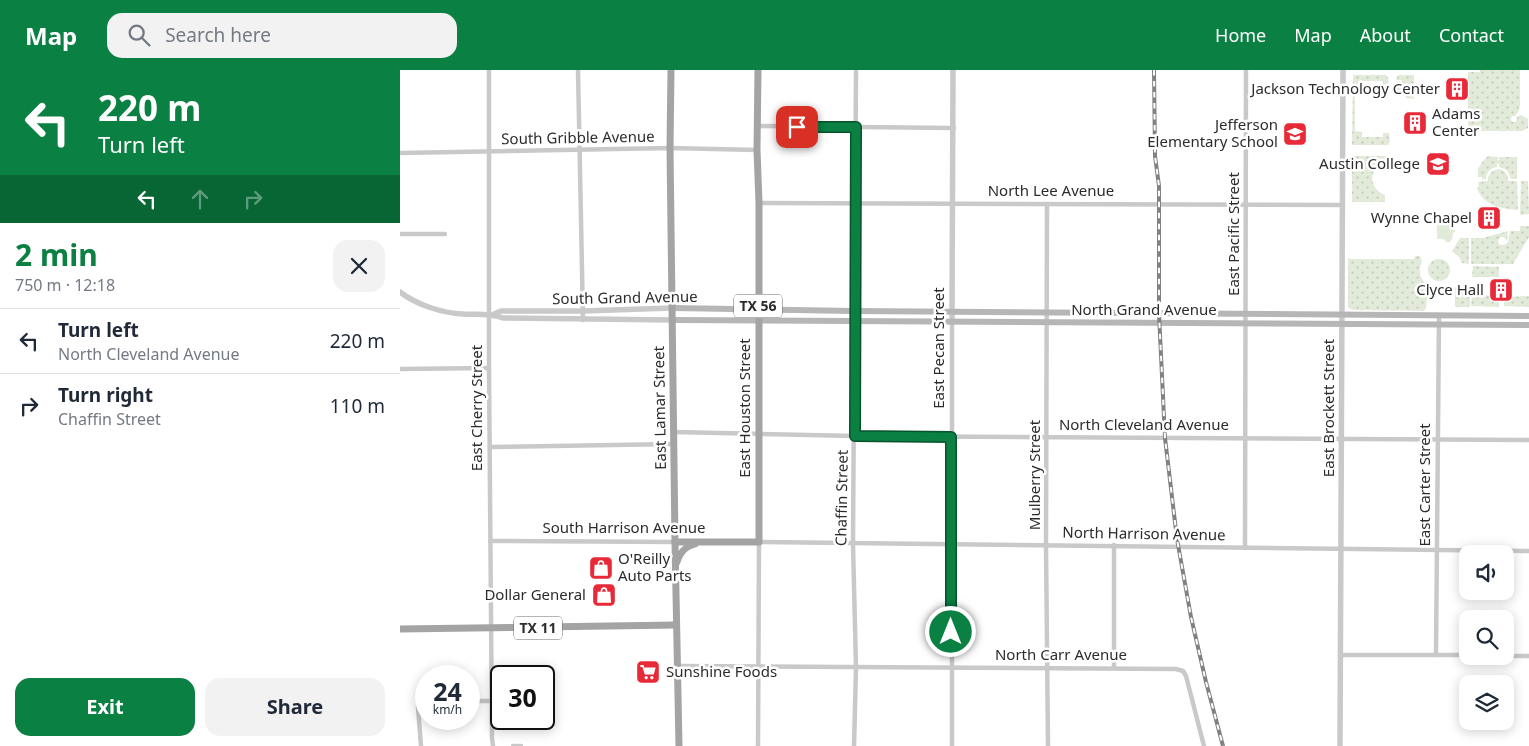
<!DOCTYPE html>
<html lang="en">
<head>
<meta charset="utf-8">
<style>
	body { margin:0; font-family:"Noto Sans",sans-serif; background:#f2f2f3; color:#1f2937; height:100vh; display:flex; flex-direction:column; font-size:19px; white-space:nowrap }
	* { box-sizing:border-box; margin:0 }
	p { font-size:16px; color:#747a83 }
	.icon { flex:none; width:28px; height:28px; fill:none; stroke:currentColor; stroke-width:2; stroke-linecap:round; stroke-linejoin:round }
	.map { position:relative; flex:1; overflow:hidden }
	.details { display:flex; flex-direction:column; background:#fff; width:400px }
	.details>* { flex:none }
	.hud { background:#0b8043; color:#fff; overflow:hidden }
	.controls { position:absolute; left:1059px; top:475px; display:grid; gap:10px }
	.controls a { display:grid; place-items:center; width:55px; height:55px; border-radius:10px; background:#fff; box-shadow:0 2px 12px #0003; font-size:25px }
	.speed { position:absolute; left:15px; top:595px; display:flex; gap:10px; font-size:25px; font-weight:700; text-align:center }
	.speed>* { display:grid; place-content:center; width:65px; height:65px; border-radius:50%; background:#fff; box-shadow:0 2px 12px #0003; line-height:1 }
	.speed small { font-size:12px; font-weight:400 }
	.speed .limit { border:2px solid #111; border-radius:8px; background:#fff; color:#111 }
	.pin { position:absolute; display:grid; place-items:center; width:42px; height:42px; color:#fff; margin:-21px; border-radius:10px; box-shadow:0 2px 8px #0006 }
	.me { position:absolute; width:55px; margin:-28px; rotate:0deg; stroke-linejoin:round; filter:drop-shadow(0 0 4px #0008) }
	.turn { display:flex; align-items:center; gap:18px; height:105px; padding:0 15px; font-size:22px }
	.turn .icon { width:65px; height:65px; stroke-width:2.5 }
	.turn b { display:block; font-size:35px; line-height:42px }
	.lanes { display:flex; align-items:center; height:48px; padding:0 15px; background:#0003; justify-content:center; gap:25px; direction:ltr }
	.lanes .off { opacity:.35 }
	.round { display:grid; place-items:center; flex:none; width:52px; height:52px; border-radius:15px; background:#f2f2f3 }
	.overview { display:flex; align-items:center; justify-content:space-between; height:85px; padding:0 15px }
	h1 { font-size:30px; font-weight:700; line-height:38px; color:#0b8043 }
	.action { display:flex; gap:10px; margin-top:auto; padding:10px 15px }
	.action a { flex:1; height:58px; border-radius:15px; background:#0b8043; color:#fff; font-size:20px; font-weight:700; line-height:58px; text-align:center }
	.action a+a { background:#f2f2f3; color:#1f2937 }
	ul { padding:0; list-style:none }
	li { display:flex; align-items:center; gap:15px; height:65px; padding:0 15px; border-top:1px solid #e0e1e3 }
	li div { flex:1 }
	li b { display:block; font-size:19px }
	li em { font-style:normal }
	header { display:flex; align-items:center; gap:30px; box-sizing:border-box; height:70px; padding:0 25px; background:#0b8043; color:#fff }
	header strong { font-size:24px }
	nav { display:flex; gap:28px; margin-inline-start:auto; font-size:18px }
	.search { width:350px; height:45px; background:#f2f2f3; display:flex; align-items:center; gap:12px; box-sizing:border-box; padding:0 18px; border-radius:15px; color:#747a83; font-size:19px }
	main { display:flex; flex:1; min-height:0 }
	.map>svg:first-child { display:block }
	.grass { fill:url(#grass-dots) }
	.green { fill:#e2ebd9 }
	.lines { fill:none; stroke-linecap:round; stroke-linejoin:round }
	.minor { stroke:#c9c9c9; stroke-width:4.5 }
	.tertiary { stroke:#c9c9c9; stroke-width:5.5 }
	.secondary { stroke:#b6b6b6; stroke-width:6 }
	.primary { stroke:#a4a4a4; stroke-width:7 }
	.rail-casing { stroke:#818181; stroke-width:4 }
	.rail { stroke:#fff; stroke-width:2; stroke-dasharray:5.5; stroke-linecap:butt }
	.route-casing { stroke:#07532c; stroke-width:12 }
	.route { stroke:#0b8043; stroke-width:9 }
	.labels { text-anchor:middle; stroke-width:5; stroke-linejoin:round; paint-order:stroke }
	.shield { fill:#fff; stroke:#6b6b6b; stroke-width:1 }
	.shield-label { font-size:14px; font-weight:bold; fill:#2c2c2c }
	.poi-label { font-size:15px; fill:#2c2c2c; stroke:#fff; text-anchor:end }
	.street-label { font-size:15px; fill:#2c2c2c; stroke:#fff }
</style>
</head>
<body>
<header>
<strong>Map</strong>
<div class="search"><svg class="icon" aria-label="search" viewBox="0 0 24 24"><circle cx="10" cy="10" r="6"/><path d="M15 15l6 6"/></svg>Search here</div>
<nav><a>Home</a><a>Map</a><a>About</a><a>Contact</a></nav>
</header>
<main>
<section class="details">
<div class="hud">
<div class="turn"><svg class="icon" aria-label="left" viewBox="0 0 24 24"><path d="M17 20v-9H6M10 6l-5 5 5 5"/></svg><div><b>220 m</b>Turn left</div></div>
<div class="lanes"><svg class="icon" aria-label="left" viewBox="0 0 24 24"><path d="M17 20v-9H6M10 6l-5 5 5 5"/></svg><svg class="icon off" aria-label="ahead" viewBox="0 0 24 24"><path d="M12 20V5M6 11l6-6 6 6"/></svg><svg class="icon off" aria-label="right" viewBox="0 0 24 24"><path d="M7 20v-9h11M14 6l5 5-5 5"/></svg></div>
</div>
<div class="overview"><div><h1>2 min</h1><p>750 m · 12:18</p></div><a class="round"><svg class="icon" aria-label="close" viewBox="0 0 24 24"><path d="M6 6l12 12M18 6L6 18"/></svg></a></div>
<ul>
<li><svg class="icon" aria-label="left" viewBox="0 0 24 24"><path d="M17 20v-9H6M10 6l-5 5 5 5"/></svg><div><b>Turn left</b><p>North Cleveland Avenue</p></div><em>220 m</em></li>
<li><svg class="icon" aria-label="right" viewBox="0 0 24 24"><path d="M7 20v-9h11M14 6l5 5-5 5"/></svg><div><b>Turn right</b><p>Chaffin Street</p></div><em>110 m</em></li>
</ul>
<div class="action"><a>Exit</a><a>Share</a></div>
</section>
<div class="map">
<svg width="1129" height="676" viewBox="0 0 1129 676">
	<defs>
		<pattern id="grass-dots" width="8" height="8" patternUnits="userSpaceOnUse" patternTransform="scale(1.25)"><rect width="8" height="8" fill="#e2ebd9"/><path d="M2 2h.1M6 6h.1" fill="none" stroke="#c2caba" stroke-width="1.8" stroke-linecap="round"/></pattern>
	</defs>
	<rect width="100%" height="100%" fill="#fff"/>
	<g class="grass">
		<polygon points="1080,0 1120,0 1120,35 1119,41 1115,46 1112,46 1111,49 1112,52 1116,52 1117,47 1121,45 1128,49 1128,58 1122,61 1068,61 1068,2 1080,2"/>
		<polygon points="953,5 986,5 988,8 989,14 987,16 983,16 983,11 962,11 961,17 955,18 955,61 962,62 962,67 983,67 983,63 989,63 990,72 988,75 952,75"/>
		<polygon points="998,5 1014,5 1014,29 1008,28 999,24 996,17 1002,17 1002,10 996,10"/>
		<path d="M 952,86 L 987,86 L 1000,92 C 995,93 986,92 981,95 C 966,102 972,121 985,125 L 985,132 L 952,132 Z"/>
		<path d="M 1088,86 L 1097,87 L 1098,90 L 1099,90 L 1099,87 L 1117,87 L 1117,109 L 1111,109 L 1107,100 L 1099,97 L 1099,94 L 1097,94 L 1097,97 C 1091,98 1086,102 1086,109 L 1082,109 L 1082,107 L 1078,107 L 1078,99 L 1083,91 Z"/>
		<path d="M 1098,99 C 1105,100 1108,104 1108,111 L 1117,111 L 1118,140 C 1102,139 1082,135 1077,118 L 1079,117 L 1078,112 L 1088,111 C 1088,104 1091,101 1098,99 Z"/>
		<polygon points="1121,111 1128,111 1129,144 1120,145"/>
		<polygon points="1120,156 1129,156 1129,167 1113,194 1071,194 1071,168 1083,168 1108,161 1107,171 1104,167 1101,167 1098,170 1099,175 1104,175 1108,172 1110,161 1120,161"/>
		<polygon points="1060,168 1069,168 1069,194 1062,193 1059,187 1052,181"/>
		<path d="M 1015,186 L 1020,186 C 1023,192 1021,193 1020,198 C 1019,206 1023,211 1028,217 L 1026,239 L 1023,241 L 952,240 L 948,237 L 948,189 L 949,188 L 951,189 L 1014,189 Z"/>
		<circle cx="1039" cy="200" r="11"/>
		<polygon points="1073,196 1099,197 1099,207 1072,207"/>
		<polygon points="1057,215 1063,220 1070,220 1070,237 1055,237 1055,218"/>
		<polygon points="1072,221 1074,221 1075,225 1099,226 1099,237 1071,236"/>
		<polygon points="1129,226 1129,237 1104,236 1104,227"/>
	</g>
	<polygon class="green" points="1041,145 1044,147 1045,152 1048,152 1048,149 1053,149 1056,151 1057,155 1053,157 1053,160 1055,160 1055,162 1053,163 1052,169 1050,172 1047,172 1043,169 1037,169 1037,148"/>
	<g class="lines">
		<g class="minor">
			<polyline points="89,0 89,298 92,668 93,676"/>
			<polyline points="178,0 183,250"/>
			<polyline points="358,56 554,58"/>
			<polyline points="0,83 270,78 357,80"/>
			<polyline points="359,133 943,135"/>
			<polyline points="647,134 646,475 648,676"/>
			<polyline points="0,164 45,164"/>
			<polyline points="552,251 552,676"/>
			<polyline points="0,299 89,298"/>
			<polyline points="274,362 455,366 1129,370"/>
			<polyline points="90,377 274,374"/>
			<polyline points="90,471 275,472"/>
			<polyline points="714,475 714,598"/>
			<polyline points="845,478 846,0"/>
			<polyline points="941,585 1068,585"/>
			<polyline points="1036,585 1039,245"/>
			<polyline points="1105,586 1129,586"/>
			<polyline points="277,596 776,599 783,601 786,606 804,676"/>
			<polyline points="69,631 91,631"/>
			<polyline points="21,676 18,637 26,630"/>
			<polyline points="113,676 121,676"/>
			<polyline points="358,676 359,472 1129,481"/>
			<polyline points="454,676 456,598 453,474 456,0"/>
		</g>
		<g class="tertiary">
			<path d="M 0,222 C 17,235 42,243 63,244 C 77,245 90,243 103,248 L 272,250"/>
			<polyline points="94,244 101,241 183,241 272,238"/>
			<polyline points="552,251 553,0"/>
			<polyline points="940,676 943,0"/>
		</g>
		<g class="secondary">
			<polyline points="272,238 455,241 1129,246"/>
			<polyline points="272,250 1129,255"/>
		</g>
		<g class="primary">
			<polyline points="271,0 270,78 275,472 279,676"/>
			<polyline points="275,472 359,472 359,133 357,80 358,0"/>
			<path d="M 277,492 C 280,482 285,477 295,474"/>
			<polyline points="0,559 276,555"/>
		</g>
		<defs>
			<polyline id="rail" points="754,0 755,86 759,116 759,244 765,368 777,469 791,547 806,612 823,676"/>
		</defs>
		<use href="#rail" class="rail-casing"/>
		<use href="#rail" class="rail"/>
	</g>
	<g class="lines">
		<defs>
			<polyline id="route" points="397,57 456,57 455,366 551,367 551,562"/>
		</defs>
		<use href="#route" class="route-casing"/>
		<use href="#route" class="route"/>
	</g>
	<defs>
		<symbol id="building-square" viewBox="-11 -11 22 22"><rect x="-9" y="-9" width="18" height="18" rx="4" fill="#e82938" stroke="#fff"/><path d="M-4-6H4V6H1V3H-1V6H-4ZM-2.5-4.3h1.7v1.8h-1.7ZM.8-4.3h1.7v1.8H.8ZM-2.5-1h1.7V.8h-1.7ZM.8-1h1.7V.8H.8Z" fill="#fff"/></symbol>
		<symbol id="school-square" viewBox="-11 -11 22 22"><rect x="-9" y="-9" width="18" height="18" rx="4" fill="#e82938" stroke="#fff"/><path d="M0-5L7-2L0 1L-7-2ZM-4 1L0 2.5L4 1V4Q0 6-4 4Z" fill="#fff"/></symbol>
		<symbol id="university-square" viewBox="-11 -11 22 22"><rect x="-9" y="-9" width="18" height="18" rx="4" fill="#e82938" stroke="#fff"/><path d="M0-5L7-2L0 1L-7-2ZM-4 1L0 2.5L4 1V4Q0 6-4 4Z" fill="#fff"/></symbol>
		<symbol id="shop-square" viewBox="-11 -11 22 22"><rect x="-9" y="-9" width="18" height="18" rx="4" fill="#e82938" stroke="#fff"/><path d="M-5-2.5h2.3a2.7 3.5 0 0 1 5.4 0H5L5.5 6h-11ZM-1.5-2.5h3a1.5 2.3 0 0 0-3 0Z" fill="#fff"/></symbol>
		<symbol id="supermarket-square" viewBox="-11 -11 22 22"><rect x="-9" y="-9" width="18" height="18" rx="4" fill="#e82938" stroke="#fff"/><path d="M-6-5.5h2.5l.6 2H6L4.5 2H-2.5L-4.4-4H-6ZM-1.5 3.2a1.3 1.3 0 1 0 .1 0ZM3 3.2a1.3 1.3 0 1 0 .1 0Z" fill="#fff"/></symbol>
	</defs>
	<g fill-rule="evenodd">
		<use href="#building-square" x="1043" y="5" width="28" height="28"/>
		<use href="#building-square" x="1001" y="39" width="28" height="28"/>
		<use href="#school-square" x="881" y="50" width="28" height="28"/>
		<use href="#university-square" x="1024" y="80" width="28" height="28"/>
		<use href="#building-square" x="1075" y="134" width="28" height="28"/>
		<use href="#building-square" x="1087" y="206" width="28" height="28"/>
		<use href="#shop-square" x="187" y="484" width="28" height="28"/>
		<use href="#shop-square" x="190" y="511" width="28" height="28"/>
		<use href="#supermarket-square" x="234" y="588" width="28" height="28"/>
	</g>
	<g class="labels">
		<g class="shield">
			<rect x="334" y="224.5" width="48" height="23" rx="4"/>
			<rect x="114" y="546.5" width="48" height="23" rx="4"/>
		</g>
		<g class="shield-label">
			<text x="358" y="241">TX 56</text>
			<text x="138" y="563">TX 11</text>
		</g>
		<g class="poi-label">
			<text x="1040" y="24">Jackson Technology Center</text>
			<text x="1032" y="49" text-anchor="start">Adams<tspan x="1032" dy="17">Center</tspan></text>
			<text x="878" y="60">Jefferson<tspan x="878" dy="17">Elementary School</tspan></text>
			<text x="1020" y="99">Austin College</text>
			<text x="1072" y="153">Wynne Chapel</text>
			<text x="1084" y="225">Clyce Hall</text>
			<text x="218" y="494" text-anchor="start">O'Reilly<tspan x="218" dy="17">Auto Parts</tspan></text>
			<text x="186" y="530">Dollar General</text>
			<text x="266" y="607" text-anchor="start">Sunshine Foods</text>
		</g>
		<g class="street-label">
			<text transform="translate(178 68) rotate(-1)" y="5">South Gribble Avenue</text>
			<text x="651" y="126">North Lee Avenue</text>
			<text transform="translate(834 164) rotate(-90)" y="5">East Pacific Street</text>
			<text transform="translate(225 228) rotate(-1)" y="5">South Grand Avenue</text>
			<text x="744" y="245">North Grand Avenue</text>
			<text transform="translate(539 278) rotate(-90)" y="5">East Pecan Street</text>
			<text transform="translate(77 338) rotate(-90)" y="5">East Cherry Street</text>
			<text transform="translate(260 338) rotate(-91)" y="5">East Lamar Street</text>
			<text transform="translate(345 338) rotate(-90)" y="5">East Houston Street</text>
			<text transform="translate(929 338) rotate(-90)" y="5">East Brockett Street</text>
			<text x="744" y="360">North Cleveland Avenue</text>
			<text transform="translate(635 405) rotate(-90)" y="5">Mulberry Street</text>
			<text transform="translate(1025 415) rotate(-90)" y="5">East Carter Street</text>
			<text transform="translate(442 428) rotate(-89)" y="5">Chaffin Street</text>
			<text x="224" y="463">South Harrison Avenue</text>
			<text transform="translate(744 464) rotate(1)" y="5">North Harrison Avenue</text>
			<text x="661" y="590">North Carr Avenue</text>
		</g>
	</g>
</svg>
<div class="controls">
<a><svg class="icon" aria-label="sound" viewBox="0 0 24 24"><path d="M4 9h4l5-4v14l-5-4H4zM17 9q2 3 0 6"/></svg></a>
<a><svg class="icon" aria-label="search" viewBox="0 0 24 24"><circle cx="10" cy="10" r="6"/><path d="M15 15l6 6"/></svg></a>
<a><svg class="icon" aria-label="layers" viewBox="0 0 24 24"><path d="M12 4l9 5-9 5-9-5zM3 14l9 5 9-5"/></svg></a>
</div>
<div class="speed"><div>24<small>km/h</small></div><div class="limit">30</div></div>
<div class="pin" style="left:397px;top:57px;background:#d93025"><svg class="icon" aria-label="arrive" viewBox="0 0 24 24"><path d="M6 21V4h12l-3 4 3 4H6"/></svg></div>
<svg class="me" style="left:551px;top:562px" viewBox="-20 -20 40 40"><circle r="17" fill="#0b8043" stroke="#fff" stroke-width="3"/><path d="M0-11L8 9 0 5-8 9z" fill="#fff"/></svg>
</div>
</main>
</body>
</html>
